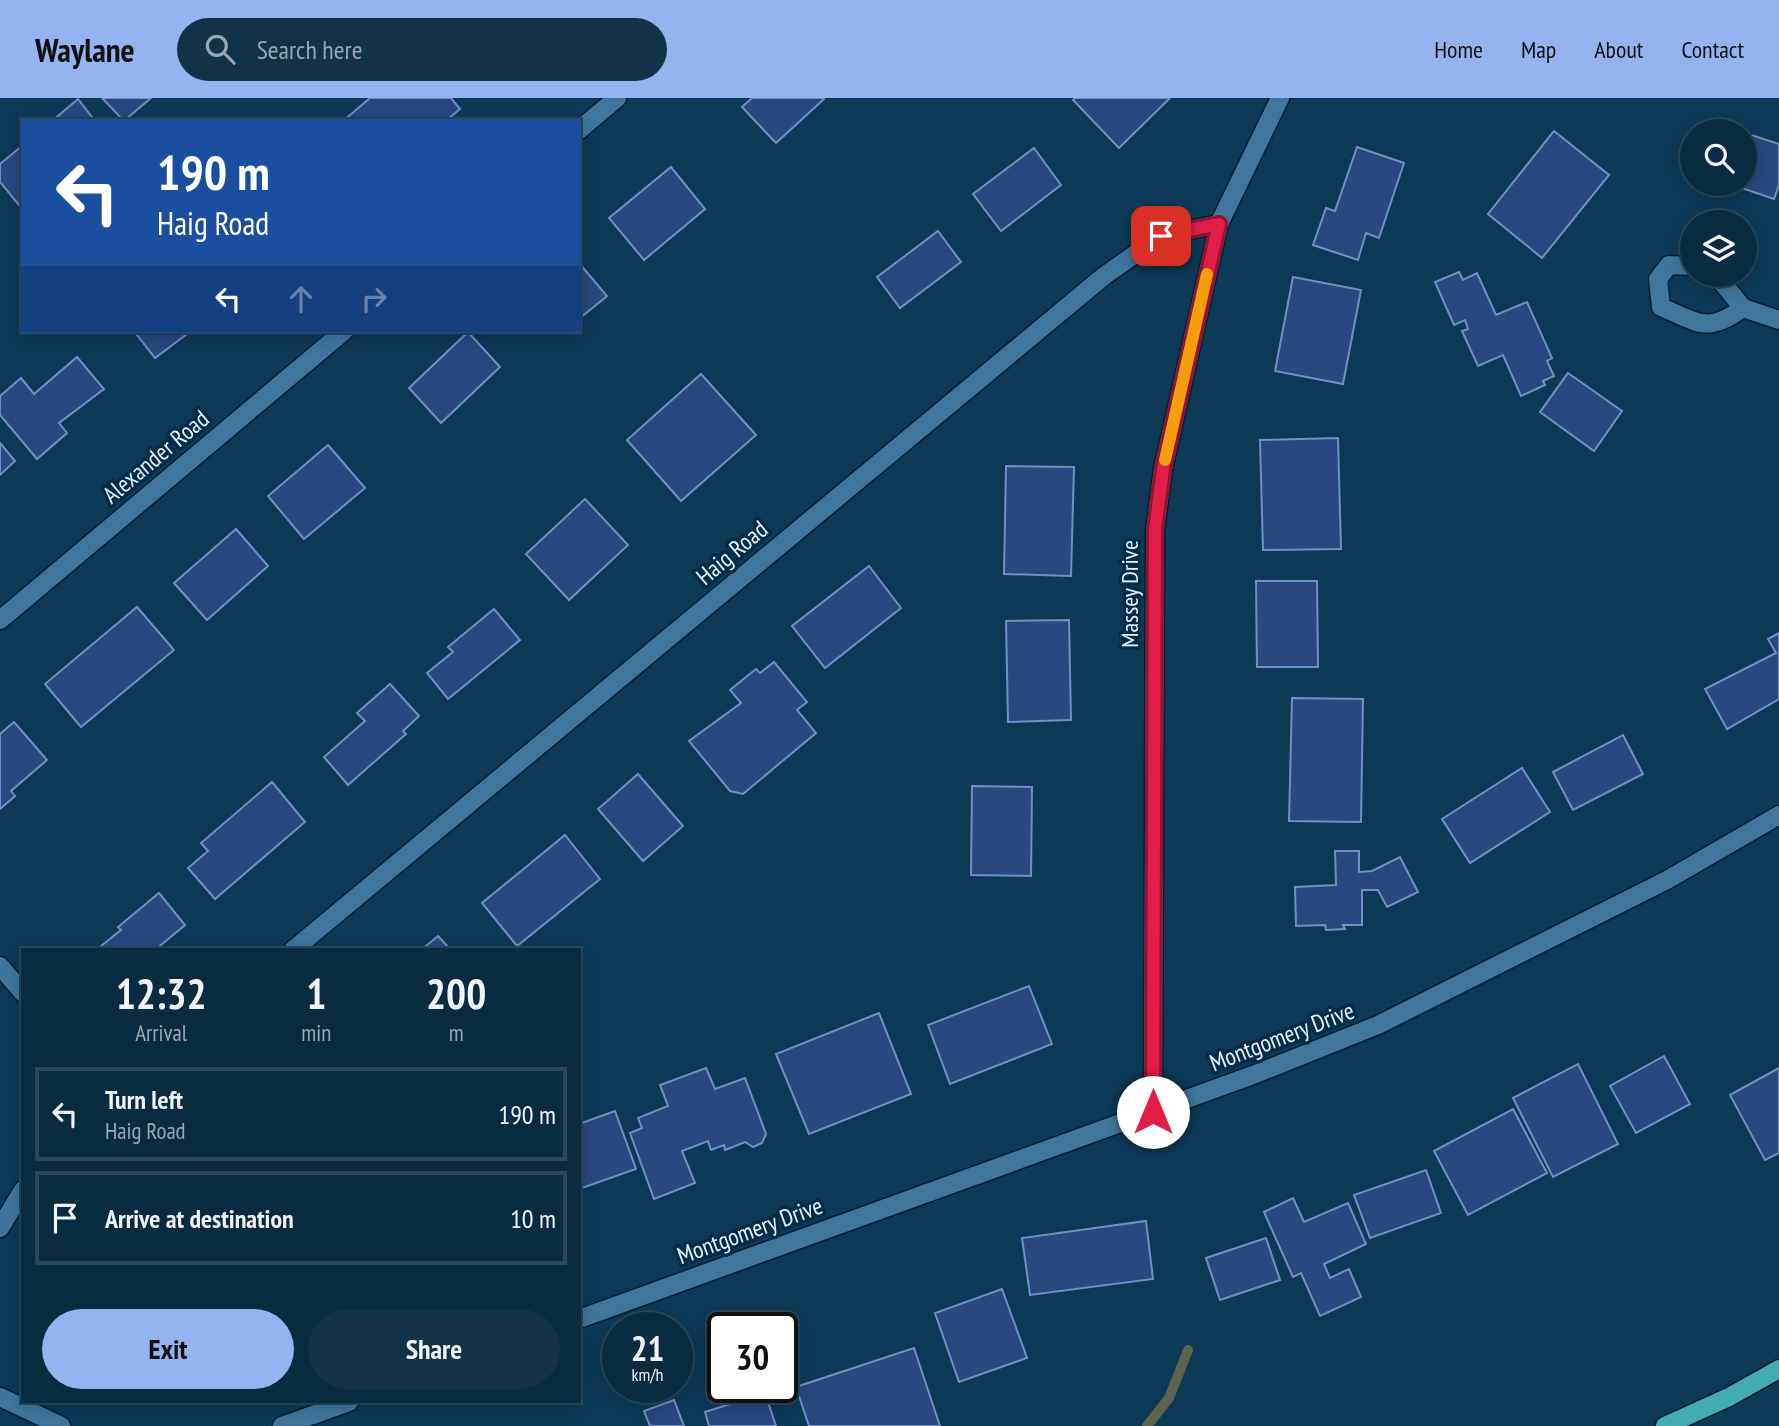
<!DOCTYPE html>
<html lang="en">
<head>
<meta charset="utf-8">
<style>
	body { margin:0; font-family:"PT Sans Narrow",sans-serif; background:#123347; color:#f1f3f6; height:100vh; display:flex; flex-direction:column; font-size:26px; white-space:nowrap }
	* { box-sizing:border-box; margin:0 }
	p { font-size:23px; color:#99a7b1 }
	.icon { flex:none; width:38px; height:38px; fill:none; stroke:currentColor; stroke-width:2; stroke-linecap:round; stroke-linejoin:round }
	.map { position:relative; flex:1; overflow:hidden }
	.drawer { position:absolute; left:21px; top:850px; width:560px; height:455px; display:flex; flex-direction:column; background:#092b40; border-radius:0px; box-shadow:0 4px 18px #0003,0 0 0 2px #294759 }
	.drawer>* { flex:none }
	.guide { position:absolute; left:21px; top:21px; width:560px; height:214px; border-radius:0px; box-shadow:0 4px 18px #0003,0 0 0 2px #294759; background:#1a4fa0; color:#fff; overflow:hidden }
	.fabs { position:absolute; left:1680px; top:21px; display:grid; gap:14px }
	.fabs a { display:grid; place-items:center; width:77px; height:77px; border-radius:50%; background:#092b40; box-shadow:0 4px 18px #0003,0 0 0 2px #294759; font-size:35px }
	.speed { position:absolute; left:602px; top:1214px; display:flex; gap:14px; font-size:35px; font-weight:700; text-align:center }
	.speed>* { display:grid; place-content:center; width:91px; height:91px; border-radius:50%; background:#092b40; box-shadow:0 4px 18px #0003,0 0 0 2px #294759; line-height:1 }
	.speed small { font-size:18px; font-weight:400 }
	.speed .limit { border:4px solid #111; border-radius:10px; background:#fff; color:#111 }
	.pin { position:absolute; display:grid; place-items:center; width:60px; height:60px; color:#fff; margin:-30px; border-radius:14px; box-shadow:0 4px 10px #0006 }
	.me { position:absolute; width:77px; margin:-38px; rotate:0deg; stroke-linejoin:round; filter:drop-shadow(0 0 5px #0008) }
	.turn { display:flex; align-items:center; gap:24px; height:147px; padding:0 21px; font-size:32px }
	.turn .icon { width:91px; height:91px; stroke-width:2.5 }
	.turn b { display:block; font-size:49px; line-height:60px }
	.lanes { display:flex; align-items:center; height:66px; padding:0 21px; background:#0003; justify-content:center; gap:35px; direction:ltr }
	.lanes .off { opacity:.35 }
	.eta { display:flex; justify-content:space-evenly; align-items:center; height:119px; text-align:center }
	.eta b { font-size:42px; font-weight:700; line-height:49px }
	.button { display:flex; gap:14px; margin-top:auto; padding:14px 21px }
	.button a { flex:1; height:80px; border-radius:42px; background:#95b2f1; color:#111; font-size:28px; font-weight:700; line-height:80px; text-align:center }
	.button a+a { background:#123347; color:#f1f3f6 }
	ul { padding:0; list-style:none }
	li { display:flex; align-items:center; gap:21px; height:94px; margin:0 14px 10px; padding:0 7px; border:4px solid #294759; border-radius:0px }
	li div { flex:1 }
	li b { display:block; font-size:26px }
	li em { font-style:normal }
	header { display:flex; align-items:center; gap:42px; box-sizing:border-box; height:98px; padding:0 35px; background:#95b2f1; color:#111 }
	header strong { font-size:33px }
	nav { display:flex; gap:38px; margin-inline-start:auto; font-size:24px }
	.search { width:490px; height:63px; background:#123347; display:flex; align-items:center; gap:18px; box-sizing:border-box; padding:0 24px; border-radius:38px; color:#99a7b1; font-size:26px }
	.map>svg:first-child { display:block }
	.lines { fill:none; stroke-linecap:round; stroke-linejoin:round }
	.stream { stroke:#5c654c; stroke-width:10 }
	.building { fill:#294880; stroke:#718fc3; stroke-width:2 }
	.minor-casing { stroke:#021f32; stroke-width:21 }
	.major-casing { stroke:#021f32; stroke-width:21 }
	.minor { stroke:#3e769d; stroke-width:18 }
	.major { stroke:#43acb0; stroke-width:18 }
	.route-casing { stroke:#92132f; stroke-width:18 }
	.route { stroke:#e11d48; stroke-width:12 }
	.slow { stroke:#f59e0b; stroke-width:12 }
	.labels { text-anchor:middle; stroke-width:7; stroke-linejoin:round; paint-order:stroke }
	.street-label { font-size:24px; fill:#e6f1fa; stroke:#002e4a }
</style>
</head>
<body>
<header>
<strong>Waylane</strong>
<div class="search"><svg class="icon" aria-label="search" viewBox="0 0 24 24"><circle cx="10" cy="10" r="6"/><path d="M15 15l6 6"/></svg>Search here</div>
<nav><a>Home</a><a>Map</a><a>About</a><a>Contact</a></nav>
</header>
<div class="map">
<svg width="1779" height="1328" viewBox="0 0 1779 1328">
	<rect width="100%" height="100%" fill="#0c3955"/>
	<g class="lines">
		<polyline class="stream" points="1147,1328 1169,1300 1188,1252"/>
	</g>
	<g class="building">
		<polygon points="102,0 151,0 124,23"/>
		<polygon points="370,0 451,0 460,11 446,23 343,23"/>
		<polygon points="752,0 823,0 824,1 776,45 742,9"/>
		<polygon points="1075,0 1170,0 1119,50 1073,2"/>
		<polygon points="78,1 95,23 52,23"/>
		<polygon points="1554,33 1609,77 1542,160 1488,116"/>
		<polygon points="1745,35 1779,46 1779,87 1774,101 1730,86 1745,86"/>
		<polygon points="23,47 23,112 0,84 0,66"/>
		<polygon points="1357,49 1404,65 1379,140 1366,135 1358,162 1313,147 1326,110 1335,113"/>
		<polygon points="1034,50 1061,87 1001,133 973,96"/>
		<polygon points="671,69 705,111 644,162 609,120"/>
		<polygon points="938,133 961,164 900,210 877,179"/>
		<polygon points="579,165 607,198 579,221"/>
		<polygon points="1459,174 1463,182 1477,175 1496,217 1527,204 1552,260 1547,263 1554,278 1543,283 1545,287 1521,298 1503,257 1478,268 1462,233 1468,231 1465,222 1454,227 1435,184"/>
		<polygon points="1293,179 1361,192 1343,286 1275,273"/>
		<polygon points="134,233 191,233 155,260"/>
		<polygon points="468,234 500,269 441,325 409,290"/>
		<polygon points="77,259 104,291 59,325 67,335 37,361 0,317 0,298 21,280 34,296"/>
		<polygon points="1568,275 1622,313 1594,353 1540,314"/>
		<polygon points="701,276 756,337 681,403 627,342"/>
		<polygon points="1338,340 1341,451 1263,452 1260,342"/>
		<polygon points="0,345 15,363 0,377"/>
		<polygon points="328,347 365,390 304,441 268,398"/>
		<polygon points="1006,368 1074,369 1071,478 1004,476"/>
		<polygon points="585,401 628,447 569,502 526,456"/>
		<polygon points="236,431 268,468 207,522 174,485"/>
		<polygon points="869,468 901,510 825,570 792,528"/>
		<polygon points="1256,483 1317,483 1318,569 1257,569"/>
		<polygon points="137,509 174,552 81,629 45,586"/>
		<polygon points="494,511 520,542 448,601 427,575 453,554 448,549"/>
		<polygon points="1069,522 1071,622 1008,624 1006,523"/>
		<polygon points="1779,535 1779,601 1727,631 1705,591 1776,555 1768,541"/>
		<polygon points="774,564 807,604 797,612 816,635 743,696 730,693 689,643 741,605 730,592 756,571 760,575"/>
		<polygon points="390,586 419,618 403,633 406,636 348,687 324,659 365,623 357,615"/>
		<polygon points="1292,600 1363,601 1361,724 1289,723"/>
		<polygon points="14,624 47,662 11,693 15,698 0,711 0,636"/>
		<polygon points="1623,637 1643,676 1573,712 1553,674"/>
		<polygon points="1522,670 1550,714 1470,765 1442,721"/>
		<polygon points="638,676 683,728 643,763 598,711"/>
		<polygon points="272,684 305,724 215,801 188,770 208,753 201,745"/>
		<polygon points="972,688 1032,689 1031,778 971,777"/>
		<polygon points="565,737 600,781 517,848 482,805"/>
		<polygon points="1335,753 1359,753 1359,774 1372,773 1400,759 1418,794 1387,809 1378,792 1362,792 1362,827 1343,827 1345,831 1326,832 1325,827 1296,828 1295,789 1336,787"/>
		<polygon points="159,795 185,827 155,852 96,852 121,832 118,829"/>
		<polygon points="438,838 451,852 421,852"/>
		<polygon points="1029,888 1052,946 950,986 928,927"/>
		<polygon points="879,915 911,996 809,1036 776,956"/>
		<polygon points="1664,958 1690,1006 1636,1035 1610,988"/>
		<polygon points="1578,966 1618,1046 1553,1079 1513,1000"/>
		<polygon points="706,970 715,991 745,980 766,1036 762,1045 753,1049 745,1044 725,1052 724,1047 711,1052 708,1043 682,1053 695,1085 654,1101 630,1035 642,1030 638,1020 668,1008 660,987"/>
		<polygon points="1779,970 1779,1055 1765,1062 1730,997"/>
		<polygon points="1513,1011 1547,1075 1468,1117 1434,1053"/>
		<polygon points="615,1013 636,1071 579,1091 579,1026"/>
		<polygon points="1426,1072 1441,1115 1370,1140 1354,1097"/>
		<polygon points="1293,1100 1304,1124 1348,1105 1366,1146 1324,1166 1330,1180 1349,1171 1361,1199 1320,1218 1301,1175 1293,1179 1264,1114"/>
		<polygon points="1146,1123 1153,1181 1030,1197 1022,1140"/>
		<polygon points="1266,1140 1280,1182 1220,1202 1206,1160"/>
		<polygon points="1002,1191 1027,1260 959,1284 935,1215"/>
		<polygon points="914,1250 940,1328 809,1328 796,1289"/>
		<polygon points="765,1295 776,1328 709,1328 705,1314"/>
		<polygon points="674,1302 684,1328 650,1328 644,1313"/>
	</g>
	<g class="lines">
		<defs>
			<g id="minor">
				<polyline points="579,32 617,0"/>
				<path d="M 1692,168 L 1669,167 L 1658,181 L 1661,209 C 1699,225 1707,236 1743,210"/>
				<polyline points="1716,177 1743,210 1779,222"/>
				<polyline points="0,522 344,233"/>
				<polyline points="293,852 1104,178 1161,138 1219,126"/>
				<polyline points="0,868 23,895"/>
				<polyline points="1153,1014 1155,432 1163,371 1219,126 1280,0"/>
				<polyline points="0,1130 23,1092"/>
				<polyline points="579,1221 1253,977 1378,927 1667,782 1779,717"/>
				<polyline points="0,1299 61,1328"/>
				<polyline points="282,1328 349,1304"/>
			</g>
			<polyline id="major" points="1665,1328 1729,1299 1779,1271"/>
		</defs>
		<use href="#minor" class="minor-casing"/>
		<use href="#major" class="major-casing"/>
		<use href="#minor" class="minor"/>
		<use href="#major" class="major"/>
	</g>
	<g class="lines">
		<defs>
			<polyline id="route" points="1153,1014 1155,432 1163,371 1219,126 1161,138"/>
		</defs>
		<use href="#route" class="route-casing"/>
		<use href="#route" class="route"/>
		<polyline class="slow" points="1165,362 1207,176"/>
	</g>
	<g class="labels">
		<g class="street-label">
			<text transform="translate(156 359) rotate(-40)" y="8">Alexander Road</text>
			<text transform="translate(732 455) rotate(-40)" y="8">Haig Road</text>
			<text transform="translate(1130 496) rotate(-90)" y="8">Massey Drive</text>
			<text transform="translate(1282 939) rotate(-21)" y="8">Montgomery Drive</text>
			<text transform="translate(750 1133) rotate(-20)" y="8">Montgomery Drive</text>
		</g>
	</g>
</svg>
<div class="fabs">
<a><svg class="icon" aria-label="search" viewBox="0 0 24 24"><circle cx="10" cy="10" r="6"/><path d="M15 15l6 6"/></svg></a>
<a><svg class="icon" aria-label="layers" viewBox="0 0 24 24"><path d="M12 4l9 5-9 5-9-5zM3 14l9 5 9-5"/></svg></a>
</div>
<div class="speed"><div>21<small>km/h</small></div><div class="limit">30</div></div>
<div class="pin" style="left:1161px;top:138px;background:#d93025"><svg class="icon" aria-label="arrive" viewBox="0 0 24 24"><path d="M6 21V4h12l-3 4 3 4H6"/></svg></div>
<svg class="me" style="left:1153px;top:1014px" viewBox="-20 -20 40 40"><circle r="19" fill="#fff"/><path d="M0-13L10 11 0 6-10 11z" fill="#e11d48"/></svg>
<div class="guide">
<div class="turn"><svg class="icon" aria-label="left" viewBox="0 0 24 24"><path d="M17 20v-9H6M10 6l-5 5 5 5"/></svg><div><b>190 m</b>Haig Road</div></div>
<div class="lanes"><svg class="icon" aria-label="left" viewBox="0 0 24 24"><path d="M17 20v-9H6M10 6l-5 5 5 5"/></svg><svg class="icon off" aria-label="ahead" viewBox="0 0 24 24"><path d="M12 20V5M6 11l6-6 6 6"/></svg><svg class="icon off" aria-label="right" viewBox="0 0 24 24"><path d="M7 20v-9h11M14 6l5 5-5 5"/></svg></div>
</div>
<section class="drawer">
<div class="eta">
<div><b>12:32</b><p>Arrival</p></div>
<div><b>1</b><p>min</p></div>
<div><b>200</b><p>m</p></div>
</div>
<ul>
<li><svg class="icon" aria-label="left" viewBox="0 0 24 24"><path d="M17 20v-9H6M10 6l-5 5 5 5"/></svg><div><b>Turn left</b><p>Haig Road</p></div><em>190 m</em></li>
<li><svg class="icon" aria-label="arrive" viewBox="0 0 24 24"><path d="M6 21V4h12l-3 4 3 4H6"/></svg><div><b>Arrive at destination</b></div><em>10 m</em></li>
</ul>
<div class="button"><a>Exit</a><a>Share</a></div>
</section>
</div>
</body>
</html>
